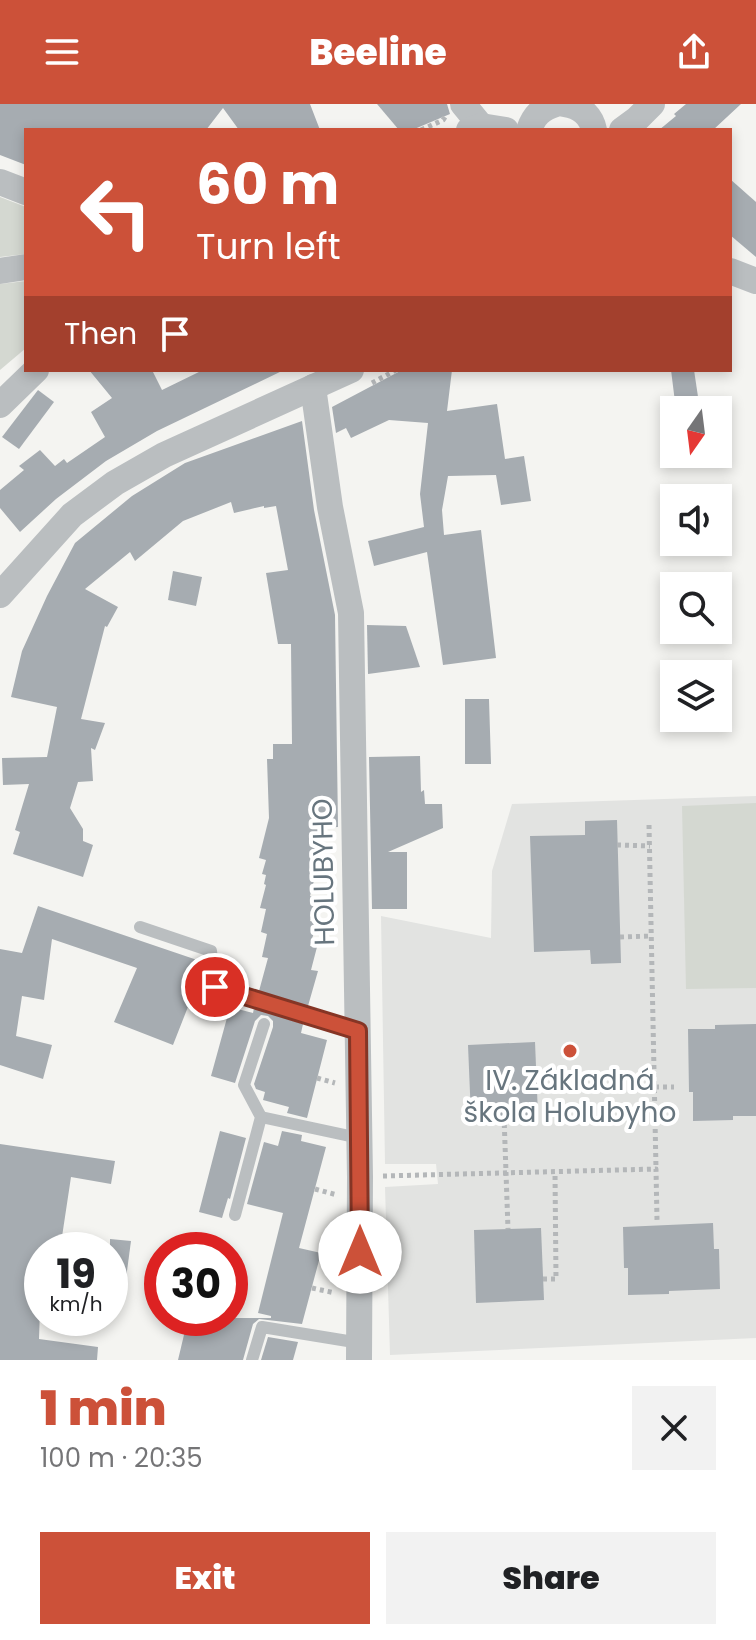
<!DOCTYPE html>
<html lang="en">
<head>
<meta charset="utf-8">
<style>
	body { margin:0; font-family:Poppins,sans-serif; background:#f2f2f2; color:#202124; height:100vh; display:flex; flex-direction:column; font-size:30px; white-space:nowrap }
	* { box-sizing:border-box; margin:0 }
	p { font-size:26px; color:#757577 }
	.icon { flex:none; width:44px; height:44px; fill:none; stroke:currentColor; stroke-width:2; stroke-linecap:round; stroke-linejoin:round }
	.map { position:relative; height:1256px; overflow:hidden }
	.sheet { display:flex; flex-direction:column; background:#fff; flex:1 }
	.sheet>* { flex:none }
	.banner { position:absolute; left:24px; top:24px; width:708px; height:244px; border-radius:0px; box-shadow:0 4px 12px #0003; background:#cc5139; color:#fff; overflow:hidden }
	.needle { width:52px; rotate:194deg }
	.tools { position:absolute; left:660px; top:292px; display:grid; gap:16px }
	.tools a { display:grid; place-items:center; width:72px; height:72px; border-radius:0px; background:#fff; box-shadow:0 4px 12px #0003; font-size:40px }
	.speed { position:absolute; left:24px; top:1128px; display:flex; gap:16px; font-size:40px; font-weight:700; text-align:center }
	.speed>* { display:grid; place-content:center; width:104px; height:104px; border-radius:50%; background:#fff; box-shadow:0 4px 12px #0003; line-height:1 }
	.speed small { font-size:20px; font-weight:400 }
	.speed .limit { border:12px solid #d22; background:#fff; color:#111 }
	.pin { position:absolute; display:grid; place-items:center; width:68px; height:68px; color:#fff; margin:-34px; border:4px solid #fff; border-radius:50%; box-shadow:0 2px 8px #0007 }
	.me { position:absolute; width:88px; margin:-44px; rotate:0deg; stroke-linejoin:round; filter:drop-shadow(0 0 6px #0008) }
	.turn { display:flex; align-items:center; gap:28px; height:168px; padding:0 40px; font-size:36px }
	.turn .icon { width:104px; height:104px; stroke-width:2.5 }
	.turn b { display:block; font-size:56px; line-height:68px }
	.then { display:flex; align-items:center; height:76px; padding:0 40px; background:#0003; gap:16px; font-size:30px }
	.round { display:grid; place-items:center; flex:none; width:84px; height:84px; border-radius:0px; background:#f2f2f2 }
	.overview { display:flex; align-items:center; justify-content:space-between; height:136px; padding:0 40px }
	h1 { font-size:48px; font-weight:800; line-height:60px; color:#cc5139 }
	.action { display:flex; gap:16px; margin-top:auto; padding:16px 40px }
	.action a { flex:1; height:92px; border-radius:0px; background:#cc5139; color:#fff; font-size:32px; font-weight:800; line-height:92px; text-align:center }
	.action a+a { background:#f2f2f2; color:#202124 }
	header { display:flex; justify-content:space-between; align-items:center; height:104px; padding:0 40px; background:#cc5139; color:#fff; font-size:36px; font-weight:800 }
	.map>svg:first-child { display:block }
	.built { fill:#e2e3e1 }
	.green { fill:#d4d8d1 }
	.building { fill:#a6acb1 }
	.lines { fill:none; stroke-linecap:round; stroke-linejoin:round }
	.path { stroke:#b4b7b9; stroke-width:5; stroke-dasharray:4 4; stroke-linecap:butt }
	.lane { stroke:#babec0; stroke-width:12 }
	.street { stroke:#babec0; stroke-width:26 }
	.route-casing { stroke:#853525; stroke-width:20 }
	.route { stroke:#cc5139; stroke-width:14 }
	.poi-dot { fill:#cc5139; stroke:#fff; stroke-width:3 }
	.labels { text-anchor:middle; stroke-width:8; stroke-linejoin:round; paint-order:stroke }
	.street-label { font-size:28px; fill:#67757e; stroke:#fff }
	.poi-label { font-size:28px; fill:#67757e; stroke:#fff }
</style>
</head>
<body>
<header><svg class="icon" aria-label="menu" viewBox="0 0 24 24"><path d="M4 6h16M4 12h16M4 18h16"/></svg>Beeline<svg class="icon" aria-label="share" viewBox="0 0 24 24"><path d="M12 15V3M7 8l5-5 5 5M5 13v7h14v-7"/></svg></header>
<div class="map">
<svg width="756" height="1256" viewBox="0 0 756 1256">
	<rect width="100%" height="100%" fill="#f4f4f1"/>
	<polygon class="built" points="756,692 756,1234 390,1251 385,1083 438,1080 436,1060 385,1060 381,812 491,834 492,767 512,700"/>
	<g class="green">
		<polygon points="0,93 26,103 26,150 0,153"/>
		<polygon points="26,177 26,244 0,266 0,180"/>
		<polygon points="756,699 756,884 686,885 682,702"/>
	</g>
	<g class="building">
		<polygon points="0,0 310,0 320,26 239,26 223,4 206,26 26,26 26,61 0,51"/>
		<polygon points="377,0 447,0 450,10 412,26 399,26"/>
		<polygon points="686,0 741,0 713,26 659,26 676,12 674,10"/>
		<polygon points="730,75 756,98 756,153 730,131"/>
		<polygon points="89,266 152,266 162,286 203,266 284,266 157,327 106,357 56,395 20,428 0,404 0,386 24,366 19,362 40,346 55,362 64,355 67,359 105,333 91,308 112,294"/>
		<polygon points="402,266 452,266 447,307 497,300 505,355 524,352 531,397 501,401 496,371 448,372 442,406 444,431 481,426 496,554 443,561 427,448 374,462 368,437 424,423 420,390 428,319 389,316 351,334 346,324 336,329 332,303"/>
		<polygon points="671,266 694,266 700,306 676,306"/>
		<polygon points="38,286 54,298 19,345 2,333"/>
		<polygon points="302,317 314,406 335,511 338,723 320,724 309,767 316,769 310,792 316,794 310,817 317,818 310,842 317,843 311,866 318,867 308,902 259,887 268,854 262,853 267,830 261,828 266,805 260,804 266,781 264,780 266,771 262,770 266,756 259,754 269,714 267,655 273,655 273,640 292,640 291,540 278,540 266,469 288,466 276,402 264,404 264,402 234,409 231,398 183,417 135,457 130,448 85,485 118,503 107,523 105,522 81,615 105,619 95,646 91,644 93,677 78,678 70,704 83,725 83,737 93,741 83,773 13,750 20,728 15,726 29,680 3,681 2,654 47,653 57,603 11,593 22,547 47,492 75,439 132,392 185,359"/>
		<polygon points="173,467 202,473 196,502 168,496"/>
		<polygon points="367,521 406,522 420,563 368,570"/>
		<polygon points="465,595 489,595 491,660 465,660"/>
		<polygon points="420,652 421,688 424,686 425,700 442,700 443,724 388,748 407,748 407,805 372,805 369,653"/>
		<polygon points="617,716 621,859 591,860 590,846 534,848 530,732 585,731 585,717"/>
		<polygon points="38,802 203,858 204,862 173,941 114,918 137,864 52,835 44,896 22,892 16,932 52,941 43,975 0,961 0,845 22,849"/>
		<polygon points="230,903 253,909 254,904 303,920 301,929 327,936 307,1014 287,1009 289,1003 263,996 265,988 256,985 254,980 273,923 273,917 268,912 261,911 255,917 235,979 211,972"/>
		<polygon points="756,920 756,1012 733,1012 733,1016 693,1017 693,988 689,988 688,925 715,925 715,921"/>
		<polygon points="535,938 538,1011 471,1013 468,941"/>
		<polygon points="220,1027 246,1034 230,1095 228,1094 222,1114 199,1108"/>
		<polygon points="282,1027 302,1031 301,1037 326,1043 299,1144 321,1149 302,1220 259,1215 253,1220 243,1256 178,1256 188,1214 271,1214 271,1212 258,1209 283,1109 247,1100 264,1038 278,1042"/>
		<polygon points="0,1040 115,1057 111,1080 71,1073 60,1146 42,1146 39,1235 98,1243 97,1256 0,1256"/>
		<polygon points="713,1119 714,1145 719,1145 720,1185 669,1187 669,1190 628,1191 628,1164 624,1164 623,1123"/>
		<polygon points="541,1124 544,1196 476,1199 474,1126"/>
		<polygon points="110,1135 131,1137 123,1197 110,1196"/>
		<polygon points="268,1233 298,1238 293,1256 261,1256"/>
	</g>
	<g class="lines">
		<g class="path">
			<polyline points="421,26 443,16 445,13"/>
			<polyline points="372,279 396,266"/>
			<polyline points="649,721 656,1065"/>
			<polyline points="617,741 650,742"/>
			<polyline points="620,833 652,832"/>
			<polyline points="317,974 335,979"/>
			<polyline points="655,983 674,983"/>
			<polyline points="504,1012 508,1125"/>
			<polyline points="383,1072 656,1065 657,1116"/>
			<polyline points="315,1085 337,1091"/>
			<polyline points="543,1175 556,1175 555,1068"/>
			<polyline points="312,1184 335,1189"/>
		</g>
		<g class="lane">
			<polyline points="140,823 211,847 215,883 358,927"/>
			<polyline points="261,1013 359,1034"/>
			<polyline points="235,1111 261,1013 244,981 264,920"/>
			<polyline points="252,1256 262,1223 360,1239"/>
		</g>
		<g class="street">
			<polyline points="463,0 481,22"/>
			<path d="M 565,0 C 580,2 591,11 594,26"/>
			<polyline points="469,26 481,22 506,26"/>
			<path d="M 529,26 C 534,11 541,5 556,0"/>
			<polyline points="622,26 637,15 652,0"/>
			<polyline points="0,78 26,88"/>
			<polyline points="0,167 26,163"/>
			<polyline points="730,167 756,177"/>
			<polyline points="313,283 330,403 351,509 360,1073 359,1256"/>
			<polyline points="0,301 36,266"/>
			<polyline points="0,491 72,411 115,379 164,351 351,266"/>
		</g>
	</g>
	<g class="lines">
		<defs>
			<polyline id="route" points="215,883 358,927 360,1148"/>
		</defs>
		<use href="#route" class="route-casing"/>
		<use href="#route" class="route"/>
	</g>
	<circle class="poi-dot" cx="570" cy="947" r="8"/>
	<g class="labels">
		<g class="street-label">
			<text transform="translate(323 768) rotate(-91)" y="10">HOLUBYHO</text>
		</g>
		<g class="poi-label">
			<text x="570" y="986">IV. Základná<tspan x="570" dy="32">škola Holubyho</tspan></text>
		</g>
	</g>
</svg>
<div class="tools">
<a><svg class="needle" viewBox="-14 -14 28 28"><path d="M0-13l5 13h-10z" fill="#e53935"/><path d="M0 13l5-13h-10z" fill="#757577"/></svg></a>
<a><svg class="icon" aria-label="sound" viewBox="0 0 24 24"><path d="M4 9h4l5-4v14l-5-4H4zM17 9q2 3 0 6"/></svg></a>
<a><svg class="icon" aria-label="search" viewBox="0 0 24 24"><circle cx="10" cy="10" r="6"/><path d="M15 15l6 6"/></svg></a>
<a><svg class="icon" aria-label="layers" viewBox="0 0 24 24"><path d="M12 4l9 5-9 5-9-5zM3 14l9 5 9-5"/></svg></a>
</div>
<div class="speed"><div>19<small>km/h</small></div><div class="limit">30</div></div>
<div class="pin" style="left:215px;top:883px;background:#d93025"><svg class="icon" aria-label="arrive" viewBox="0 0 24 24"><path d="M6 21V4h12l-3 4 3 4H6"/></svg></div>
<svg class="me" style="left:360px;top:1148px" viewBox="-20 -20 40 40"><circle r="19" fill="#fff"/><path d="M0-13L10 11 0 6-10 11z" fill="#cc5139"/></svg>
<div class="banner">
<div class="turn"><svg class="icon" aria-label="left" viewBox="0 0 24 24"><path d="M17 20v-9H6M10 6l-5 5 5 5"/></svg><div><b>60 m</b>Turn left</div></div>
<div class="then">Then<svg class="icon" aria-label="arrive" viewBox="0 0 24 24"><path d="M6 21V4h12l-3 4 3 4H6"/></svg></div>
</div>
</div>
<section class="sheet">
<div class="overview"><div><h1>1 min</h1><p>100 m · 20:35</p></div><a class="round"><svg class="icon" aria-label="close" viewBox="0 0 24 24"><path d="M6 6l12 12M18 6L6 18"/></svg></a></div>
<div class="action"><a>Exit</a><a>Share</a></div>
</section>
</body>
</html>
